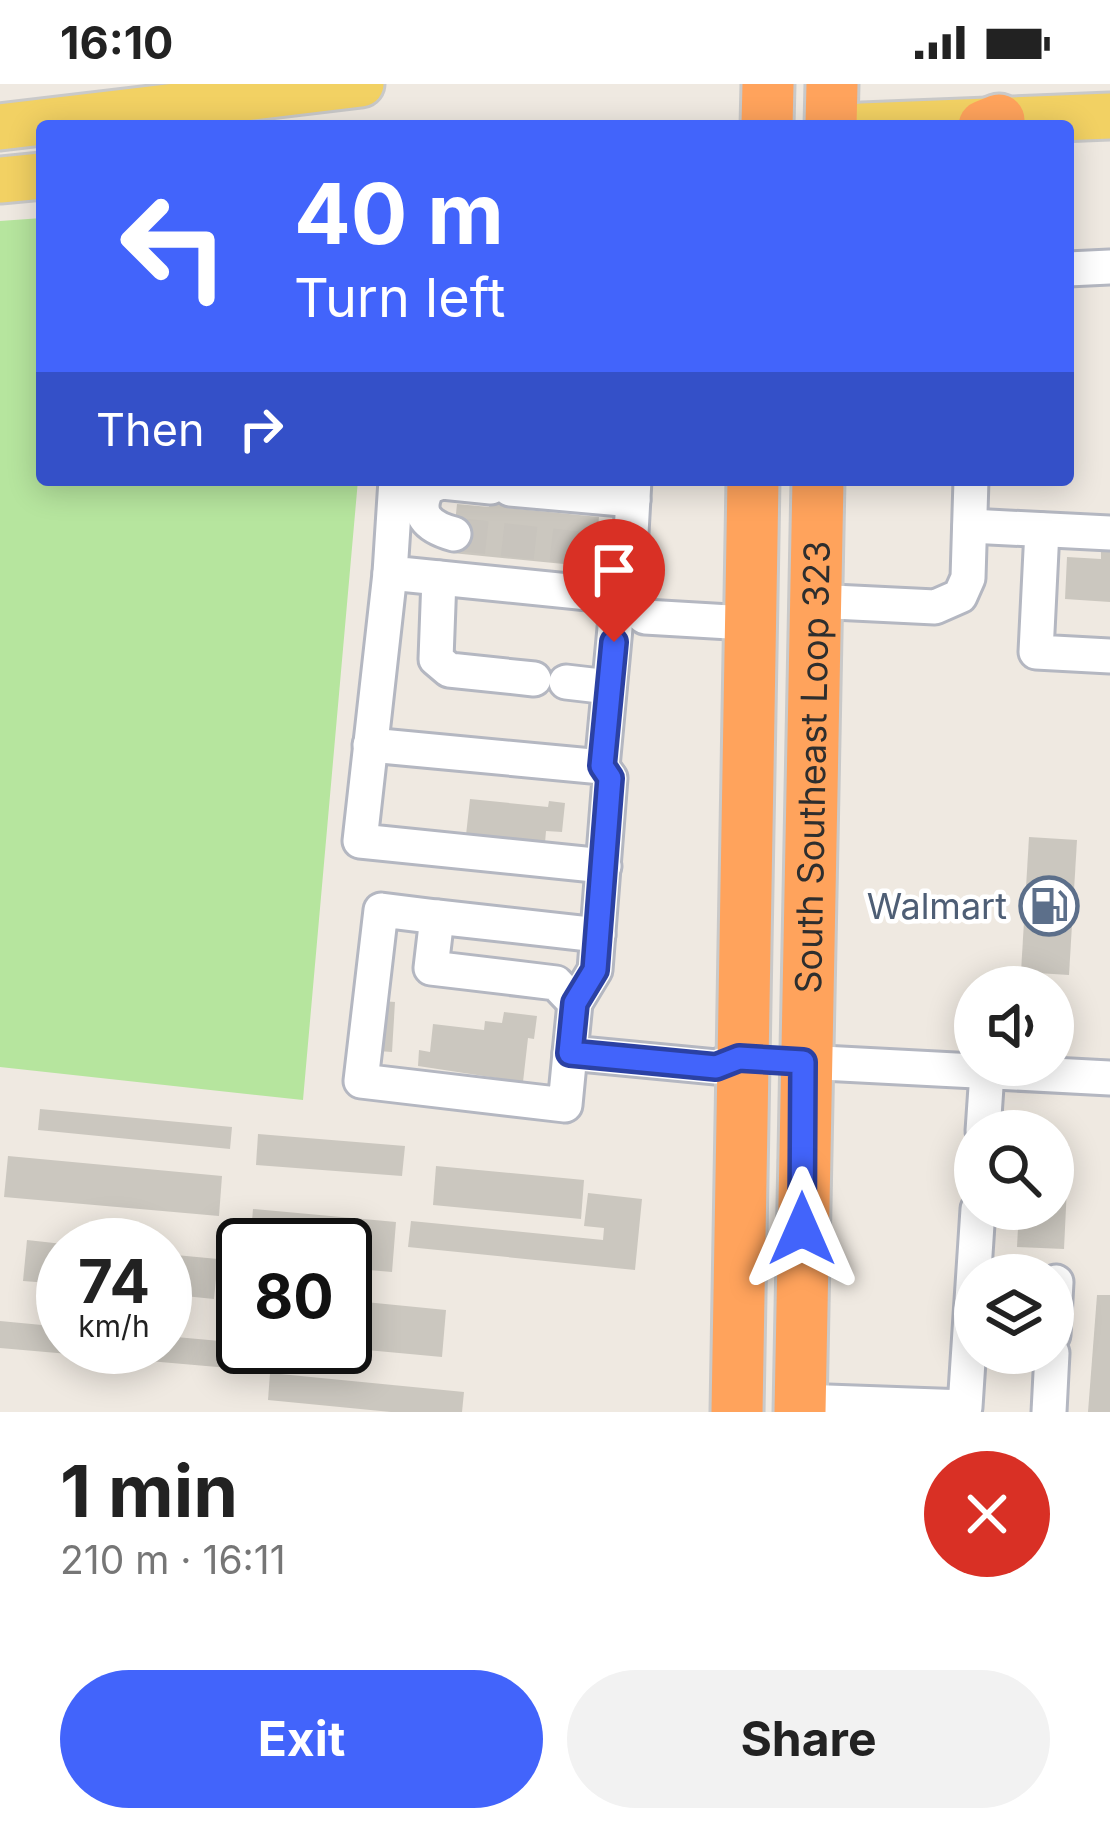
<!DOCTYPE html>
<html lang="en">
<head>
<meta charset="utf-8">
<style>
	body { margin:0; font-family:Inter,sans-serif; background:#f2f2f2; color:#222; height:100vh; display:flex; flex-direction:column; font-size:45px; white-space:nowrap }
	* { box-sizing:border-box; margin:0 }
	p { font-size:39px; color:#767676 }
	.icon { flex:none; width:66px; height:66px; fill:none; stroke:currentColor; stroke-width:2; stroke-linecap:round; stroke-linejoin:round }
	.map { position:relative; height:1328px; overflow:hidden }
	.sheet { display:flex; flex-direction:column; background:#fff; flex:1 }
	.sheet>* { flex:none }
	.top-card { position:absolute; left:36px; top:36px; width:1038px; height:366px; border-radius:12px; box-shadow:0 6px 30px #0003; background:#4264fb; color:#fff; overflow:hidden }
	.controls { position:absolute; left:954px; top:882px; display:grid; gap:24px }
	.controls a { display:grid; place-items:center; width:120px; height:120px; border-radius:50%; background:#fff; box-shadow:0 6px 30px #0003; font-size:60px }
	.speed { position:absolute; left:36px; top:1134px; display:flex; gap:24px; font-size:60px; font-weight:700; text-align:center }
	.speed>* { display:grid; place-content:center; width:156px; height:156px; border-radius:50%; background:#fff; box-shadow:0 6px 30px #0003; line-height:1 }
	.speed small { font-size:30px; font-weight:400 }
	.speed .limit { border:6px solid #111; border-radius:18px; background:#fff; color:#111 }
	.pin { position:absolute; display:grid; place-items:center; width:102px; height:102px; color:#fff; margin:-123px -51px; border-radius:50% 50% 50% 0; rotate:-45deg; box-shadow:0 0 12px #0007 }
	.pin .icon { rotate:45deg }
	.me { position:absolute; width:132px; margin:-66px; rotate:0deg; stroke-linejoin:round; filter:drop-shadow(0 0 9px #0008) }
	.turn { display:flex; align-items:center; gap:42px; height:252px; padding:0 60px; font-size:54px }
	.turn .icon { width:156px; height:156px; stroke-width:2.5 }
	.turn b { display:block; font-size:84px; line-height:102px }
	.then { display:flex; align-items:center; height:114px; padding:0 60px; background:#0003; gap:24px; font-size:45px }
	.round { display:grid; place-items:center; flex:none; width:126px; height:126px; border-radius:63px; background:#f2f2f2 }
	.overview { display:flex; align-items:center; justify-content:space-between; height:204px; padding:0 60px }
	h1 { font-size:72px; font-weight:700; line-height:90px }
	.cta { display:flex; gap:24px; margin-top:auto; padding:24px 60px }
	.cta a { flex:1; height:138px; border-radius:72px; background:#4264fb; color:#fff; font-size:48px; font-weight:700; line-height:138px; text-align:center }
	.cta a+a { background:#f2f2f2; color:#222 }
	.status { display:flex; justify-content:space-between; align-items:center; height:84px; padding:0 60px; background:#fff; direction:ltr }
	.status svg { height:33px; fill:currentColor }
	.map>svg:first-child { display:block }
	.green { fill:#b6e59e }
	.building { fill:#cbc7bf }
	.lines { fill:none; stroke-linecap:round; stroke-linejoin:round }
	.minor-tunnel { stroke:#c8c4bd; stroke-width:33; stroke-dasharray:33 16; stroke-linecap:butt }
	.minor-casing { stroke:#b4b7c1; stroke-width:39 }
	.major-casing { stroke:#c9c9c9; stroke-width:51 }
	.highway-casing { stroke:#c9c9c9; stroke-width:57 }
	.minor { stroke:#fff; stroke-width:33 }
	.major { stroke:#f2d163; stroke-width:45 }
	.highway { stroke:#ffa35c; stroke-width:51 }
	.route-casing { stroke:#2b41a3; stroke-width:30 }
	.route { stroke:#4264fb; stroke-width:21 }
	.labels { text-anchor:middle; stroke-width:9; stroke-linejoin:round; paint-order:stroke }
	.street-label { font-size:36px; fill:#2e2e2e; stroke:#fff }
	.service-label { font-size:36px; fill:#4e5e75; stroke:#fff; text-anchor:end }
</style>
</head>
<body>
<div class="status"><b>16:10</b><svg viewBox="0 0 49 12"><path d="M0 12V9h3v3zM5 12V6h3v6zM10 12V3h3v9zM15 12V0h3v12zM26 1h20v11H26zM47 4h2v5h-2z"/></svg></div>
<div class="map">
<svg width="1110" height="1328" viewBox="0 0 1110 1328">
	<rect width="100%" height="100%" fill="#efe9e1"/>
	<polygon class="green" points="42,134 42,396 358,396 303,1016 0,983 0,137"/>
	<g class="building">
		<polygon points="492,396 510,396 507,424 599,433 594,483 452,469 457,420 489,423"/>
		<polygon points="1101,466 1110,466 1110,518 1065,515 1067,473 1101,475"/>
		<polygon points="470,715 548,723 549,717 565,719 562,748 546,747 545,759 527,757 526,763 514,762 514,756 466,751"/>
		<polygon points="1029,753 1077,756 1069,891 1021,888"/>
		<polygon points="353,915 395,918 392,968 349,965"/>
		<polygon points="504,928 537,932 534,955 528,954 523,998 418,982 419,966 430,968 433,940 484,946 485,937 502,939"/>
		<polygon points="40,1025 232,1043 230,1065 38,1046"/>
		<polygon points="258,1050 405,1062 402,1092 256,1081"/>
		<polygon points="1053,1060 1069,1061 1064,1165 1017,1163 1019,1125 1053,1125"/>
		<polygon points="8,1072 222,1092 219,1132 4,1113"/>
		<polygon points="436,1082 584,1096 581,1135 433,1121"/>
		<polygon points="588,1109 642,1115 635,1186 408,1163 411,1137 603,1156 604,1144 584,1142"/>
		<polygon points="253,1125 396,1138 392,1188 345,1184 345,1161 250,1161"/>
		<polygon points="27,1156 63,1160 63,1200 23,1197"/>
		<polygon points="165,1170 218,1175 214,1215 165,1210"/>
		<polygon points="1097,1211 1110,1211 1110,1328 1088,1328"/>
		<polygon points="345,1216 446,1226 442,1273 345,1264"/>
		<polygon points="0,1237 63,1243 63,1263 165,1263 165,1252 231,1258 229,1284 0,1264"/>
		<polygon points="270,1289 464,1308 462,1328 391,1328 268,1316"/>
	</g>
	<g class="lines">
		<polyline class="minor-tunnel" points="454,450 596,466"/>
		<defs>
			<g id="minor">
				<polyline points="1068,185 1110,183"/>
				<polyline points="396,396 390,489 618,512 645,533 747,539"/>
				<polyline points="510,405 633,416"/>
				<polyline points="970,442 1110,449"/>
				<polyline points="1042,446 1036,568 1110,572"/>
				<path d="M 454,450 C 428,443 413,430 428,403 L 442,398 L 491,403"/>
				<polyline points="596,466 631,470"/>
				<polyline points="390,489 360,757 604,782"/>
				<polyline points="439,494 436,575 449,586 534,595"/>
				<polyline points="813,517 935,523 960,512 968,494 971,396"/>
				<polyline points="566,598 609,603"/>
				<polyline points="370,661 602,683 610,694 595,886 575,919 570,969 716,983 739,974"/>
				<polyline points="602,683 618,512 628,502 634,396"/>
				<polyline points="437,833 598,851"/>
				<polyline points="570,969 565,1021 361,997 381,826 437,833 431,884 556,899 575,919"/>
				<polyline points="803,978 1110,994"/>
				<polyline points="983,1047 987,988"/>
				<polyline points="1053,1251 1056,1198"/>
				<polyline points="800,1317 965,1323 978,1125"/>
				<polyline points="1049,1328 1052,1269"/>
			</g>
			<g id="major">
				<polyline points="862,42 1110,32"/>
				<polyline points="0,43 361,0"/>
				<polyline points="0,96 42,92"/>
			</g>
			<g id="highway">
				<polyline points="767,42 768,0"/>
				<polyline points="831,42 832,0"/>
				<polyline points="984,42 999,36"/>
				<polyline points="737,1328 753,396"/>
				<path id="s1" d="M 800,1328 L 818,396"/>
			</g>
		</defs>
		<use href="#minor" class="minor-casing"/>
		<use href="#major" class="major-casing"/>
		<use href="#highway" class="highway-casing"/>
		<use href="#minor" class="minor"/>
		<use href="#major" class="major"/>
		<use href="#highway" class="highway"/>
	</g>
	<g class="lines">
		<defs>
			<polyline id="route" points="614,558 602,682 610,694 595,886 575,919 570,969 716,983 739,974 803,978 802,1145"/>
		</defs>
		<use href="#route" class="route-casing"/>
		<use href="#route" class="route"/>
	</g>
	<defs>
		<symbol id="fuel-ring" viewBox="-11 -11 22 22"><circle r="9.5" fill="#fff" stroke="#5c6f8a" stroke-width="1.5"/><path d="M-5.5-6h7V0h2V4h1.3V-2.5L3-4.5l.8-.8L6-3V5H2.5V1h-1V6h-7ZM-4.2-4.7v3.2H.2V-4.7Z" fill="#5c6f8a"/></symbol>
	</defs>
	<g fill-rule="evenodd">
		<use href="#fuel-ring" x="1016" y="789" width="66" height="66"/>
	</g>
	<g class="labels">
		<g class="street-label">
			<text dy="13" stroke="none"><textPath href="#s1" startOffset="645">South Southeast Loop 323</textPath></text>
		</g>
		<g class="service-label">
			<text x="1007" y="835">Walmart</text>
		</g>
	</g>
</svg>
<div class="controls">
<a><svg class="icon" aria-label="sound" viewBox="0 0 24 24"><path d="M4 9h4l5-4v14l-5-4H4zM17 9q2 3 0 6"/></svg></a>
<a><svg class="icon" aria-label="search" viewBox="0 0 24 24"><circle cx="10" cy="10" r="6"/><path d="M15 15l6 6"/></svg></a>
<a><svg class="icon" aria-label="layers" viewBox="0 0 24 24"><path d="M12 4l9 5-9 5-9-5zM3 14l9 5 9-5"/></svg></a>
</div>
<div class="speed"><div>74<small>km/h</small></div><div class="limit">80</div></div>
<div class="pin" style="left:614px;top:558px;background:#d93025"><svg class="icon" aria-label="arrive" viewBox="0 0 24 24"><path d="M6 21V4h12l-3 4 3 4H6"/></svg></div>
<svg class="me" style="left:802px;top:1145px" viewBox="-20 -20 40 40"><path d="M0-17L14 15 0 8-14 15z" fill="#4264fb" stroke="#fff" stroke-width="4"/></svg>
<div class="top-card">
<div class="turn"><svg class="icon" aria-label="left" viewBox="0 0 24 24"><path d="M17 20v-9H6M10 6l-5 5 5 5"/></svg><div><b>40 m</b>Turn left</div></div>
<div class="then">Then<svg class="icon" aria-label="right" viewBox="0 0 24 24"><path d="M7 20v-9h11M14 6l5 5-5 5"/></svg></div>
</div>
</div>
<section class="sheet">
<div class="overview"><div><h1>1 min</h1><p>210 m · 16:11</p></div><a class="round" style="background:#d93025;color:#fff"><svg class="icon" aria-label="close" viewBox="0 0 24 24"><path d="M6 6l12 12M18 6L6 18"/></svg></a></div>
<div class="cta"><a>Exit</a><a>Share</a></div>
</section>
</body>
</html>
